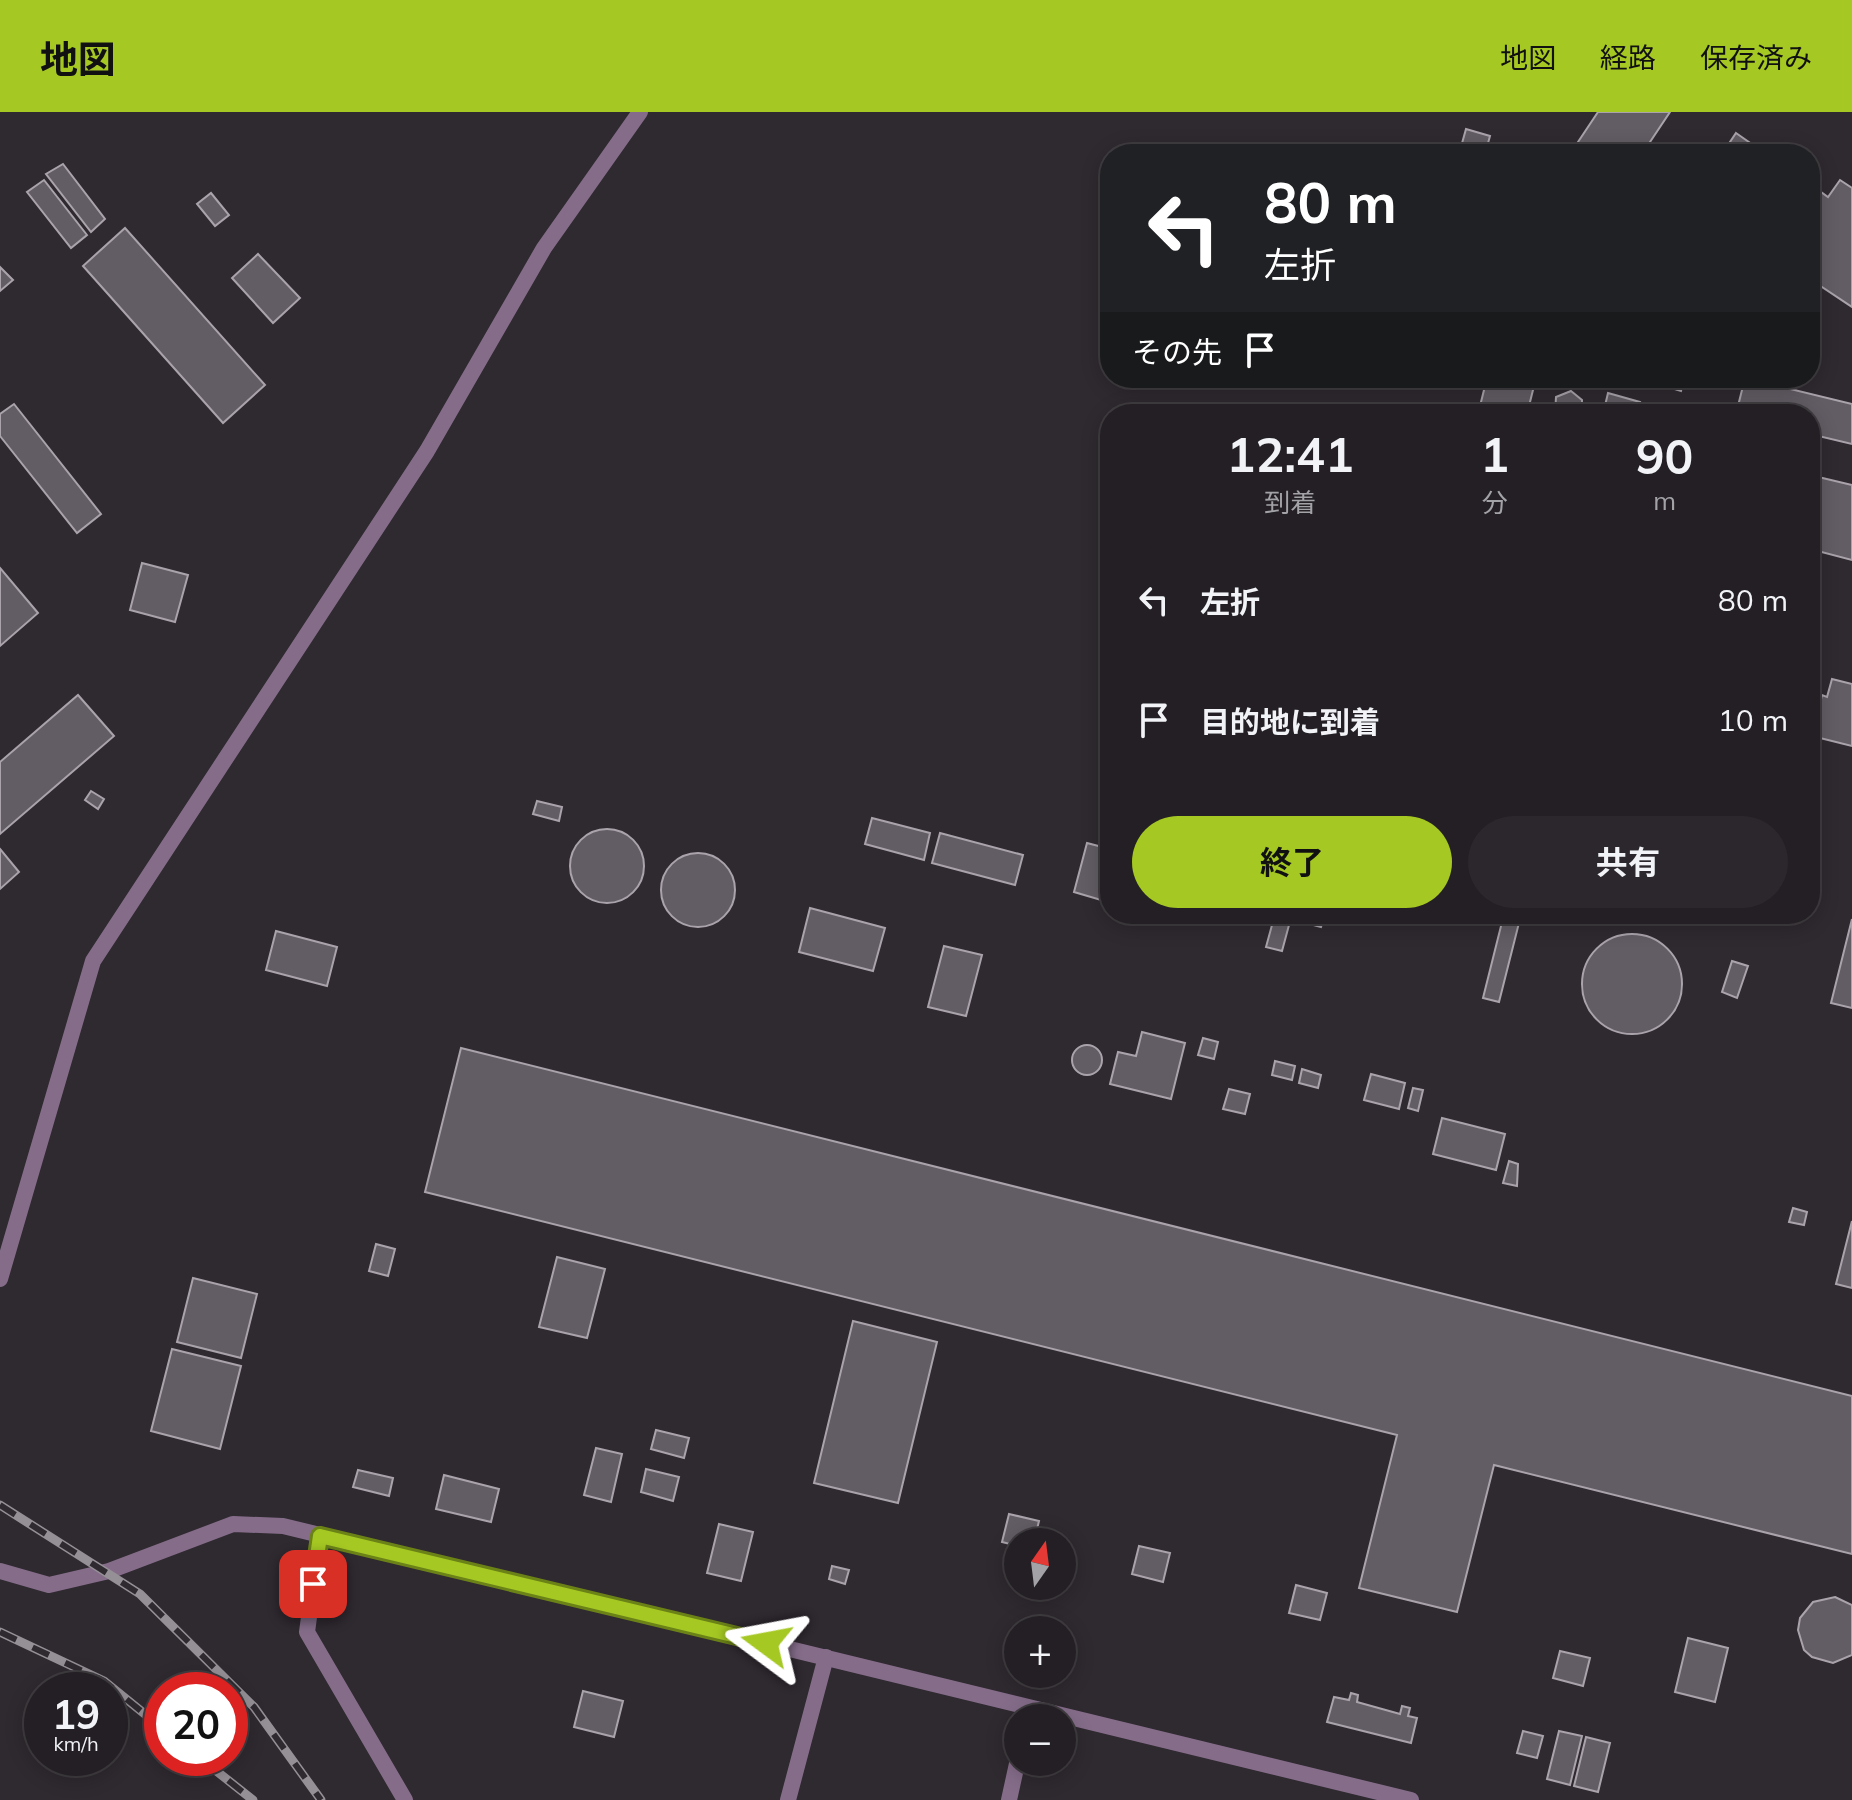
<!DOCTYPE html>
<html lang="ja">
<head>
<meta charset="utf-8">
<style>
	body { margin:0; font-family:Mulish,"Noto Sans JP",sans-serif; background:#2b272c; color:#f1f3f6; height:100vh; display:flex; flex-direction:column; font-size:30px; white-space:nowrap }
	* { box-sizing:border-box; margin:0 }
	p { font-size:26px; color:#a3a2a6 }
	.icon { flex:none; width:44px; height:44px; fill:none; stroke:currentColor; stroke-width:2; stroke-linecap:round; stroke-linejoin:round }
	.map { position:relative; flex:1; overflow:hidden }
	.side { position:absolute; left:1100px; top:292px; width:720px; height:520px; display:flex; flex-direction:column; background:#231f24; border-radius:32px; box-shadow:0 4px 20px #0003,0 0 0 2px #403d41 }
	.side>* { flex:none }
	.banner { position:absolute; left:1100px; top:32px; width:720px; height:244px; border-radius:32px; box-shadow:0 4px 20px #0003,0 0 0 2px #403d41; background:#202124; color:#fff; overflow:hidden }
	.needle { width:52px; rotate:14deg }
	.buttons { position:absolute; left:1004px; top:1416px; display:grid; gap:16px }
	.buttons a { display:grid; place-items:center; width:72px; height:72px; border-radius:50%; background:#231f24; box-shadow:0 4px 20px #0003,0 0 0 2px #403d41; font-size:40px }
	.speed { position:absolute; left:24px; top:1560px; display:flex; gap:16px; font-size:40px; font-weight:700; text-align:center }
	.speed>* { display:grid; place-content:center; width:104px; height:104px; border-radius:50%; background:#231f24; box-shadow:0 4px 20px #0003,0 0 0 2px #403d41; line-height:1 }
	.speed small { font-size:20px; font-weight:400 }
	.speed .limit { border:12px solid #d22; background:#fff; color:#111 }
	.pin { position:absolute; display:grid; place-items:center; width:68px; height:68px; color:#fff; margin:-34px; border-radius:16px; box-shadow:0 4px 12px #0006 }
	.me { position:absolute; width:88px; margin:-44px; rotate:283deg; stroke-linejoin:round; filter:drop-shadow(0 0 6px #0008) }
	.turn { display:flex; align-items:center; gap:28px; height:168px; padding:0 32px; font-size:36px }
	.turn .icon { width:104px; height:104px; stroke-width:2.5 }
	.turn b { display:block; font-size:56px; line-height:68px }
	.then { display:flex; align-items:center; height:76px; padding:0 32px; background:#0003; gap:16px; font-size:30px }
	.eta { display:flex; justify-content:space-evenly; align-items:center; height:136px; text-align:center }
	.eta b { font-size:48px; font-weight:700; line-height:56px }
	.primary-button { display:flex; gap:16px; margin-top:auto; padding:16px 32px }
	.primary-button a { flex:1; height:92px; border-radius:48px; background:#a5c823; color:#111; font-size:32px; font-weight:700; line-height:92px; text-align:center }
	.primary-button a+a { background:#2b272c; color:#f1f3f6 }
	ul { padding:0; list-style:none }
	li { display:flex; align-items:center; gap:24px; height:120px; padding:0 32px }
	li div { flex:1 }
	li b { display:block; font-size:30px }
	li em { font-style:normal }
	header { display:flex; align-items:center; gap:48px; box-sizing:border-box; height:112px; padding:0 40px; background:#a5c823; color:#111 }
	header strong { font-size:38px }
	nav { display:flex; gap:44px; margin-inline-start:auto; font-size:28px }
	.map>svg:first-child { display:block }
	.building { fill:#625c64; stroke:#aaa3ac; stroke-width:2 }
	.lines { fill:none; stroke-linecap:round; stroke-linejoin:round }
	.lane { stroke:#856d8a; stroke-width:16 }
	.rail-casing { stroke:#959096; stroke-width:9 }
	.rail { stroke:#2f2930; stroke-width:6; stroke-dasharray:18; stroke-linecap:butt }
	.route-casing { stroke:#6b8217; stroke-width:20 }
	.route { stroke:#a5c823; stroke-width:14 }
</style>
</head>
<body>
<header>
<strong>地図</strong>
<nav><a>地図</a><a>経路</a><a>保存済み</a></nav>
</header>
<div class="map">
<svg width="1852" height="1688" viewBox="0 0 1852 1688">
	<rect width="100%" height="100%" fill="#2f2930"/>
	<g class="building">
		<polygon points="1598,0 1670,0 1642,42 1570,42"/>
		<polygon points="1466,17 1490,24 1485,42 1459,42"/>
		<polygon points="1736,21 1766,42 1722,42"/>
		<polygon points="1395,31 1411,35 1419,42 1377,42"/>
		<polygon points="63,52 105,107 91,120 46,62"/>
		<polygon points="44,68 87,123 71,136 27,80"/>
		<polygon points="1840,68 1852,76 1852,195 1810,167 1810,72 1828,85"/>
		<polygon points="211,81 229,103 215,114 197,92"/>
		<polygon points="125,116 265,273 223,311 83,154"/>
		<polygon points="258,142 300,186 273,211 232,166"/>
		<polygon points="0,155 13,168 0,179"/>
		<polygon points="1487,266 1536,266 1527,302 1478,302"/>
		<polygon points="1638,266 1684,266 1681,279"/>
		<polygon points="1745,266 1852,292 1852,332 1810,322 1810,302 1736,302"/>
		<polygon points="1571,279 1582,288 1582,302 1555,302 1556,285"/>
		<polygon points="1608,281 1640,290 1637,302 1603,302"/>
		<polygon points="14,292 101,402 77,421 0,324 0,302"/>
		<polygon points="1810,363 1852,373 1852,448 1810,437"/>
		<polygon points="142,451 188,463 175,510 130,498"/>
		<polygon points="0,456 38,501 0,534"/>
		<polygon points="1832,567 1852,572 1852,634 1812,624 1822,583 1827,585"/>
		<polygon points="78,583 114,624 0,722 0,650"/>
		<polygon points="91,679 104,687 98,697 85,688"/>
		<polygon points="537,689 562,695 559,709 533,702"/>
		<polygon points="872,706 930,721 924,748 865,732"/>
		<circle cx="607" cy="754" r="37"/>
		<polygon points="940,721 1023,743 1015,773 932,751"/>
		<polygon points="1087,731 1110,737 1101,788 1074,780"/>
		<polygon points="0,737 19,760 0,777"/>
		<circle cx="698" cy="778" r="37"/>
		<polygon points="810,796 885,816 873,859 799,840"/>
		<polygon points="1275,802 1292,802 1282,839 1266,835"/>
		<polygon points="1304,802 1325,802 1321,815 1302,810"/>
		<polygon points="1380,802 1410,802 1408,809"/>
		<polygon points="1504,802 1521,803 1499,890 1483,886"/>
		<polygon points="1852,807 1852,896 1831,891"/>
		<polygon points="276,819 337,835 327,874 266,858"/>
		<circle cx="1632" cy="872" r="50"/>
		<polygon points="944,834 982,843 966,904 928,895"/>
		<polygon points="1732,849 1748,854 1737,886 1722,880"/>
		<polygon points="1142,920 1185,931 1171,987 1110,972 1118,940 1136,944"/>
		<polygon points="1203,926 1218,930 1214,947 1198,943"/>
		<circle cx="1087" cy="948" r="15"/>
		<polygon points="461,936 1852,1284 1852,1442 1494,1353 1457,1500 1359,1476 1397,1323 425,1080"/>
		<polygon points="1275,949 1295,954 1292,968 1272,963"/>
		<polygon points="1302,957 1321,963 1318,976 1299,971"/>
		<polygon points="1371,962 1405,971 1399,997 1364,988"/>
		<polygon points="1413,976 1423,978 1418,999 1408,996"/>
		<polygon points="1229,977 1250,982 1245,1002 1223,997"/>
		<polygon points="1442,1006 1505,1022 1496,1058 1433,1042"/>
		<polygon points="1509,1049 1518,1052 1517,1074 1503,1071"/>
		<polygon points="1793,1096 1807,1100 1804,1113 1789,1110"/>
		<polygon points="1852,1109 1852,1176 1836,1172"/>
		<polygon points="376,1132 395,1137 388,1164 369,1159"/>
		<polygon points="557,1145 605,1157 587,1226 539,1215"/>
		<polygon points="193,1166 257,1182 241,1246 177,1230"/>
		<polygon points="853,1209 937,1230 898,1391 814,1371"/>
		<polygon points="172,1237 241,1254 220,1337 151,1319"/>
		<polygon points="656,1318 689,1326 684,1346 651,1337"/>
		<polygon points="596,1336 622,1342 611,1390 584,1383"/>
		<polygon points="646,1357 679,1365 673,1389 641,1380"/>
		<polygon points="358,1358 393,1366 389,1384 353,1375"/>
		<polygon points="444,1363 499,1377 491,1410 436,1397"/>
		<polygon points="1009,1402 1039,1409 1034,1430 1018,1430 1018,1434 1002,1430"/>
		<polygon points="719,1412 753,1420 741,1469 707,1461"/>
		<polygon points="1139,1434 1170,1441 1163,1470 1132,1462"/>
		<polygon points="832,1454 849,1458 845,1472 829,1467"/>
		<polygon points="1296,1473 1327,1481 1320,1508 1289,1501"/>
		<polygon points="1835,1485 1852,1493 1852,1543 1833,1551 1812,1545 1804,1538 1798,1518 1800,1506 1813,1490"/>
		<polygon points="1688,1526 1728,1536 1715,1590 1675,1580"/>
		<polygon points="1560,1539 1590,1546 1583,1574 1553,1566"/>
		<polygon points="583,1579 623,1589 614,1625 574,1615"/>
		<polygon points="1351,1581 1358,1583 1357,1590 1400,1602 1402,1594 1410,1596 1408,1604 1417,1606 1411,1631 1327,1610 1334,1585 1349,1588"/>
		<polygon points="1523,1619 1543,1624 1537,1646 1517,1641"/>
		<polygon points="1559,1619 1582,1624 1570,1673 1547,1667"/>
		<polygon points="1586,1625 1610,1631 1598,1680 1574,1674"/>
	</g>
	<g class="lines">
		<g class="lane">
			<polyline points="0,1167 93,849 427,339 544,136 640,0"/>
			<polyline points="320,1424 307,1520 405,1688"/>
			<polyline points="0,1459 49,1473 109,1459 233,1412 283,1414 1411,1688"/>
			<polyline points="788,1688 826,1545"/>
			<polyline points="1009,1688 1018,1647"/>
		</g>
		<defs>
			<g id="rail">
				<polyline points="0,1393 140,1482 254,1595 321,1688"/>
				<polyline points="0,1520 104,1569 162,1616"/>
				<polyline points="200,1646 253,1688"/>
			</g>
		</defs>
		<use href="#rail" class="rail-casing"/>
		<use href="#rail" class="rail"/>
	</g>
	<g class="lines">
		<defs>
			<polyline id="route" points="313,1472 320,1424 766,1531"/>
		</defs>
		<use href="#route" class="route-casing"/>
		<use href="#route" class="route"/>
	</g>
</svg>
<div class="buttons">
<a><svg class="needle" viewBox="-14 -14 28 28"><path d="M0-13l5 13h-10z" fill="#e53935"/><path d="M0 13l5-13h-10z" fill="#a3a2a6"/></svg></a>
<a>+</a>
<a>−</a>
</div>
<div class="speed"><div>19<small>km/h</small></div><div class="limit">20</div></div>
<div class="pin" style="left:313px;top:1472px;background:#d93025"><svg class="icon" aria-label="arrive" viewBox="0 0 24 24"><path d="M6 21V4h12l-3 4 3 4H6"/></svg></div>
<svg class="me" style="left:766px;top:1531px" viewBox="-20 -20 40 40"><path d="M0-17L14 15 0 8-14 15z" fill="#a5c823" stroke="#fff" stroke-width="4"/></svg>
<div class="banner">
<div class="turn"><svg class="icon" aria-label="left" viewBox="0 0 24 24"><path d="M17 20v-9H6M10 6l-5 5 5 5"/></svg><div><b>80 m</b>左折</div></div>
<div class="then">その先<svg class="icon" aria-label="arrive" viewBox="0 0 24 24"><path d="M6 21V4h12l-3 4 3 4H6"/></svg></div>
</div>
<section class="side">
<div class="eta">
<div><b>12:41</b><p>到着</p></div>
<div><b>1</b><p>分</p></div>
<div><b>90</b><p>m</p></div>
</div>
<ul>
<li><svg class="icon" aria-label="left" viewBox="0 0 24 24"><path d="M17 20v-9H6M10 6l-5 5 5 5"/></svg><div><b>左折</b></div><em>80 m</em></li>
<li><svg class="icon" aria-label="arrive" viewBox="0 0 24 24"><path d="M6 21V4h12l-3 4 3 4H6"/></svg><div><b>目的地に到着</b></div><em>10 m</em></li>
</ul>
<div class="primary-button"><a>終了</a><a>共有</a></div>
</section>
</div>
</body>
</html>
